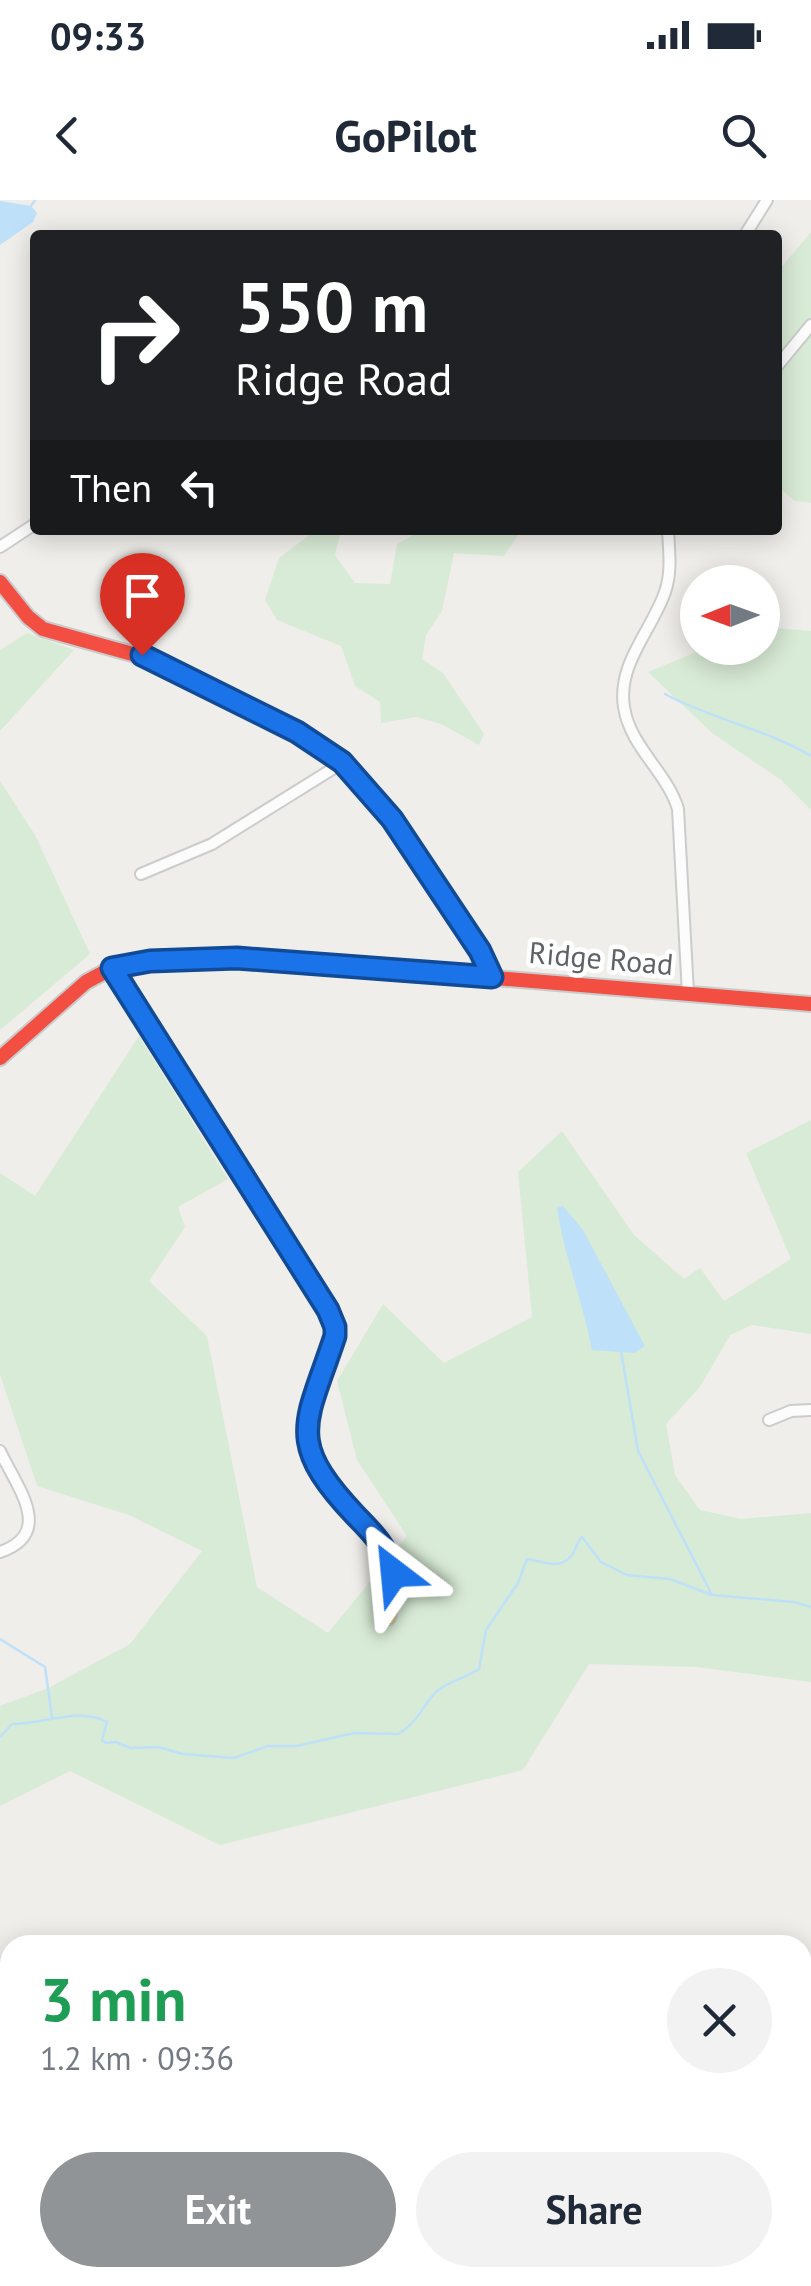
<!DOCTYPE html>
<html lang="en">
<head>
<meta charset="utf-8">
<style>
	body { margin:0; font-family:"PT Sans",sans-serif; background:#f2f2f3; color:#1f2937; height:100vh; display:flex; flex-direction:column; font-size:38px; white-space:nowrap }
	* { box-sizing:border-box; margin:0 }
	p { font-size:32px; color:#747a83 }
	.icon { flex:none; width:55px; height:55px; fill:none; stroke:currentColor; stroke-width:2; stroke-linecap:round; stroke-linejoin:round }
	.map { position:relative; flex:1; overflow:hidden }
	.sheet { position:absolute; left:0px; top:1735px; width:812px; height:352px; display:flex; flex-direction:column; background:#fff; border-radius:30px 30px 0 0; box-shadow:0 5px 25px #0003 }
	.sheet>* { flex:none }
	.banner { position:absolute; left:30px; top:30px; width:752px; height:305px; border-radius:10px; box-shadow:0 5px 25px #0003; background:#202124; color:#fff; overflow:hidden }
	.needle { width:65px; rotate:269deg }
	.buttons { position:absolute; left:680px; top:365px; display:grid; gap:20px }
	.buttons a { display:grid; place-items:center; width:100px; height:100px; border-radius:50%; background:#fff; box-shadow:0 5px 25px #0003; font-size:50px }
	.pin { position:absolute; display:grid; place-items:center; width:85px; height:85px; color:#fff; margin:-102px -42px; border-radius:50% 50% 50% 0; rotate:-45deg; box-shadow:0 0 10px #0007 }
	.pin .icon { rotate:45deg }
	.me { position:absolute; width:110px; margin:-55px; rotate:331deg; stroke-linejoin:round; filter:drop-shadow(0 0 8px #0008) }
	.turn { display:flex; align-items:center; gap:35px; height:210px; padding:0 40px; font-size:45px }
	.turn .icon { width:130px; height:130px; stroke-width:2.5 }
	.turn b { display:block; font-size:70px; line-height:85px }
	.then { display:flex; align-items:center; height:95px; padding:0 40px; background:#0003; gap:20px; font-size:38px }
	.round { display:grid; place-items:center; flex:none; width:105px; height:105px; border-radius:52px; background:#f2f2f3 }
	.overview { display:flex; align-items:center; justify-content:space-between; height:170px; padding:0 40px }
	h1 { font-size:60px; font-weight:800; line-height:75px; color:#1e9e55 }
	.cta { display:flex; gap:20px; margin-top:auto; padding:20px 40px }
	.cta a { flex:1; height:115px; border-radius:60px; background:#919496; color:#fff; font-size:40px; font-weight:800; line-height:115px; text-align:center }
	.cta a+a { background:#f2f2f3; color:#1f2937 }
	.status { display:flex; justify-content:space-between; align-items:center; height:70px; padding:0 50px; background:#fff; direction:ltr }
	.status svg { height:28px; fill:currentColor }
	header { display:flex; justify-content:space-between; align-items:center; height:130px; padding:0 40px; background:#fff; font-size:45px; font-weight:800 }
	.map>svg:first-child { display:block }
	.green { fill:#d8ebd6 }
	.water { fill:#bfe0f9 }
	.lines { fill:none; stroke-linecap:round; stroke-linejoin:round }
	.stream { stroke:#bfe0f9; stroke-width:2.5 }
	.street-casing { stroke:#cbcccc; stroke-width:14 }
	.slow-casing { stroke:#cacacb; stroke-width:18 }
	.jam-casing { stroke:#cacacb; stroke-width:18 }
	.street { stroke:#fdfcfc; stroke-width:10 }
	.slow { stroke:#ffcf43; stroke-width:14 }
	.jam { stroke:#f24e42; stroke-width:14 }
	.route-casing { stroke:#114b97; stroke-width:25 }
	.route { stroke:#1a73e8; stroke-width:18 }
	.labels { text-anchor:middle; stroke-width:9; stroke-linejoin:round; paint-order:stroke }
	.street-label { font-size:30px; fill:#5f6368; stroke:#fff }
</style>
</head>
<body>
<div class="status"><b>09:33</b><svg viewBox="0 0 49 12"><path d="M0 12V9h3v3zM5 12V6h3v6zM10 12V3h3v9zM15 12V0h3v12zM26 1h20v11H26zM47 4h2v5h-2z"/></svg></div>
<header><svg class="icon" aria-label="back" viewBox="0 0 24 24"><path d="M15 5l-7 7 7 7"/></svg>GoPilot<svg class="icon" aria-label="search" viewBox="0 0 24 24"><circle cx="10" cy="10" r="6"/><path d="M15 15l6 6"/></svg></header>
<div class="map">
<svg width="811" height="2086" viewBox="0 0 811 2086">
	<rect width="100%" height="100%" fill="#efeeea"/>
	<g class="green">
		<polygon points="811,32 811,303 795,301 778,287 778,71"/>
		<polygon points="316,330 341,330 335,355 355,383 390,384 397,344 423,330 508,330 518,335 504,356 454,353 442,411 426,435 422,459 443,473 484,534 479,545 441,524 416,517 381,523 380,502 355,486 341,446 277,420 265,400 279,358"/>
		<polygon points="763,427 811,431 811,610 781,580 712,533 648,472 706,448 762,448"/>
		<polygon points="27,433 74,450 0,531 0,450"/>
		<polygon points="0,581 35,635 90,754 0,830"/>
		<polygon points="139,836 228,979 178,1007 185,1027 149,1081 207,1136 257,1387 328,1433 407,1336 357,1260 337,1181 383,1104 444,1163 532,1117 518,972 562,931 634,1035 684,1079 700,1068 724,1101 791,1059 746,953 811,920 811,1134 752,1125 730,1135 700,1187 666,1224 675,1275 700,1310 741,1319 811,1313 811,1482 696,1467 589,1464 523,1570 220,1645 70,1571 0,1606 0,1506 48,1488 130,1444 202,1351 129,1315 37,1286 0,1175 0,973 35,996"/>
	</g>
	<g class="water">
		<polygon points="0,1 31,6 37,13 33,22 0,45"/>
		<path d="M 563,1006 L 583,1030 L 645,1146 L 634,1153 L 592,1150 C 583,1102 564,1056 557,1008 Z"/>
	</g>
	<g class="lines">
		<g class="stream">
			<polyline points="31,6 35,0"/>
			<path d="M 665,494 C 711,519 766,529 811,556"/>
			<polyline points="621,1151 638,1251 712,1395"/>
			<polyline points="0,1439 45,1467 52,1517"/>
			<path d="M 0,1537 L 12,1524 C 43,1524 79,1507 107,1522 L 102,1540 L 106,1543 L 116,1542 L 130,1548 L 158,1547 L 183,1554 L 234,1558 L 268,1546 L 297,1546 L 354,1533 L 398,1534 C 417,1524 422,1506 436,1492 C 443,1484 467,1477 479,1469 L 486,1430 L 518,1383 L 527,1359 C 543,1361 563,1372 574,1352 C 576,1347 578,1341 582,1337 L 601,1362 L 627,1375 L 670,1379 L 712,1395 L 794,1402 L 811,1407"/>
		</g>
		<defs>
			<g id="street">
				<polyline points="745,35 767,0"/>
				<polyline points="778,165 811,125"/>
				<path d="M 668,330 C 669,351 672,372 665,392 C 652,430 617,464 624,507 C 630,547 667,572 678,609 L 688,794"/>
				<polyline points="0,347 35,324"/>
				<polyline points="141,674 212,644 342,563"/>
				<polyline points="769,1220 791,1211 811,1210"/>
				<path d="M 0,1251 C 16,1286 56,1333 0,1352"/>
				<polyline points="59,2078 61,2086"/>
				<polyline points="0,2080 1,2086"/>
			</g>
			<path id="slow" d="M 112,768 L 334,1123 C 334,1164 299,1201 308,1243 C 324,1318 410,1322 388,1417"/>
			<g id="jam">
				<polyline points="0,382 28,417 43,429 161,462 297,532 342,563 393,619 479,751 491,777"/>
				<polyline points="0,858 86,782 112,768 150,761 276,760 811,804"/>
				<polyline points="0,1938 10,1939"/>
				<polyline points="401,2078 421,2086"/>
			</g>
		</defs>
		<use href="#street" class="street-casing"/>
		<use href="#slow" class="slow-casing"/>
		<use href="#jam" class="jam-casing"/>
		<use href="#street" class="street"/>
		<use href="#slow" class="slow"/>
		<use href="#jam" class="jam"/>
	</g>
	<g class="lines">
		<defs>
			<path id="route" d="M 142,455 L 297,532 L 342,562 L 392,619 L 480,751 L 492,777 L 237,758 L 150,761 L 112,768 L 328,1110 L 335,1127 L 335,1136 C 306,1224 284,1240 356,1316 C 373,1333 388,1349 394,1373"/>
		</defs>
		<use href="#route" class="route-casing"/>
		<use href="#route" class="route"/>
	</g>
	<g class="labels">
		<g class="street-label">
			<text transform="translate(601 759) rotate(5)" y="10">Ridge Road</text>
		</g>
	</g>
</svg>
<div class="buttons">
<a><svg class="needle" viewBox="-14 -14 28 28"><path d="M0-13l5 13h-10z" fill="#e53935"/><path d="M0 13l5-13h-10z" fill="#747a83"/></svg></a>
</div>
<div class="pin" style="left:142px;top:455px;background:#d93025"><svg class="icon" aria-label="arrive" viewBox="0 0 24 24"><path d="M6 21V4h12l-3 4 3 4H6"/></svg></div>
<svg class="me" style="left:394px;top:1373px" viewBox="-20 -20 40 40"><path d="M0-17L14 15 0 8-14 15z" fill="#1a73e8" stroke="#fff" stroke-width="4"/></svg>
<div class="banner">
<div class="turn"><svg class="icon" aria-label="right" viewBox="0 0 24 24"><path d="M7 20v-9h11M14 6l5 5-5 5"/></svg><div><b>550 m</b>Ridge Road</div></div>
<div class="then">Then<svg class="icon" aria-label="left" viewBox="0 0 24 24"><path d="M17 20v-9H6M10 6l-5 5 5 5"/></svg></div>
</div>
<section class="sheet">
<div class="overview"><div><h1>3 min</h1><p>1.2 km · 09:36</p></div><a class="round"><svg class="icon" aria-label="close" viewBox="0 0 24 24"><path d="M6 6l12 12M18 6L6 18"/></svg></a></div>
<div class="cta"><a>Exit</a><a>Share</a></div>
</section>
</div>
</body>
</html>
